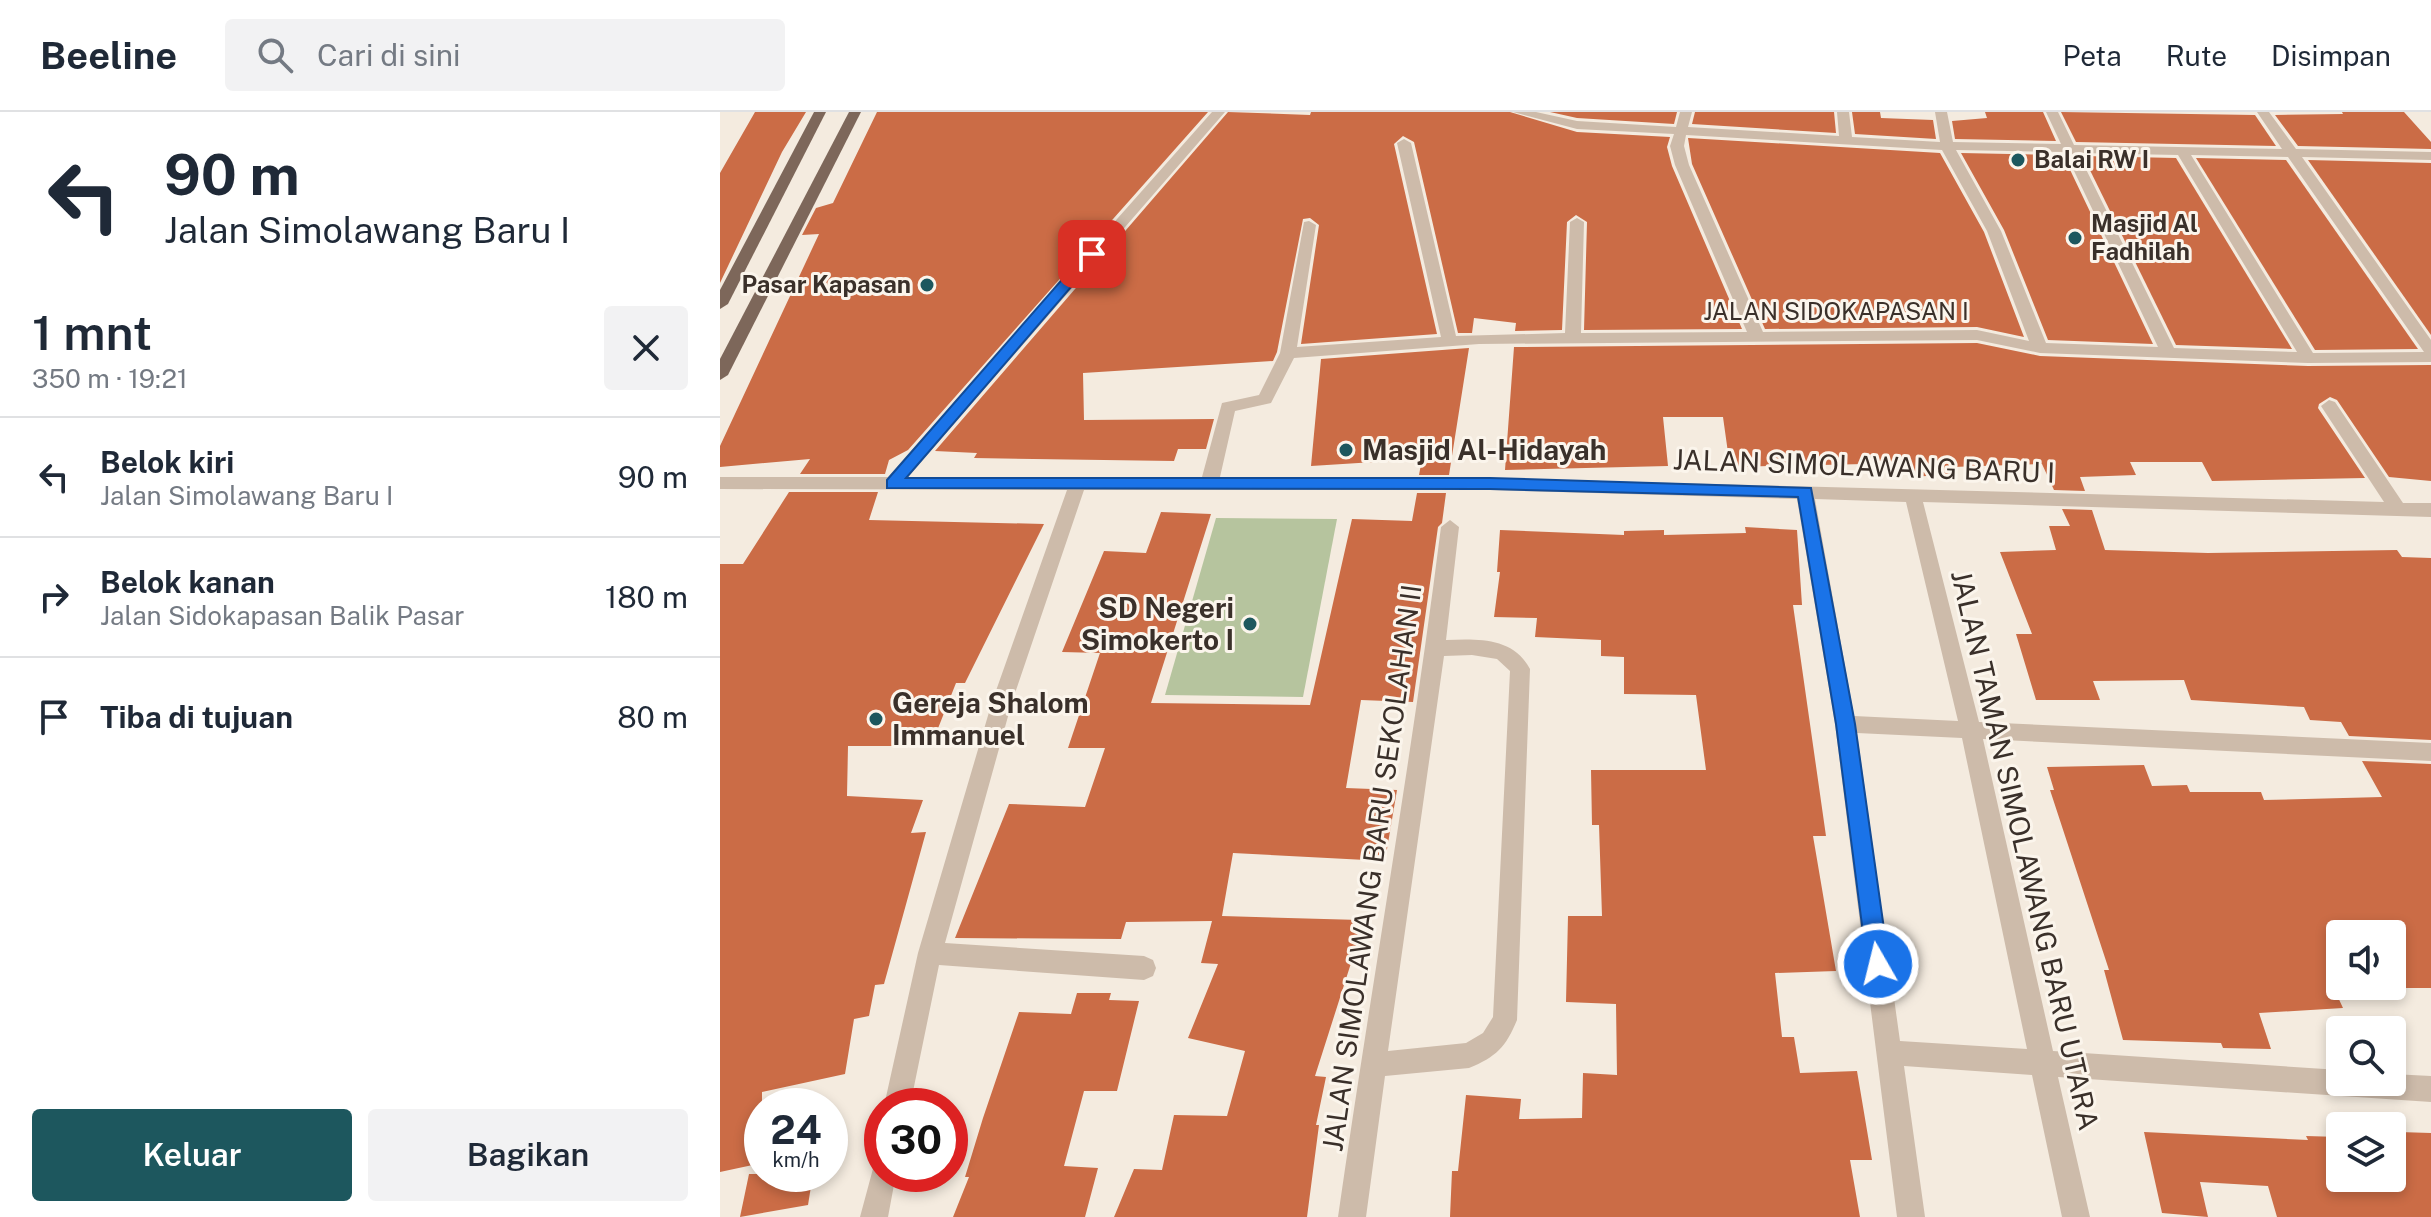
<!DOCTYPE html>
<html lang="id">
<head>
<meta charset="utf-8">
<style>
	body { margin:0; font-family:"Public Sans",sans-serif; background:#f2f2f3; color:#1f2937; height:100vh; display:flex; flex-direction:column; font-size:30px; white-space:nowrap }
	* { box-sizing:border-box; margin:0 }
	p { font-size:26px; color:#747a83 }
	.icon { flex:none; width:44px; height:44px; fill:none; stroke:currentColor; stroke-width:2; stroke-linecap:round; stroke-linejoin:round }
	.map { position:relative; flex:1; overflow:hidden }
	.side { display:flex; flex-direction:column; background:#fff; width:720px }
	.side>* { flex:none }
	.guide { background:#fff; color:#1f2937; overflow:hidden }
	.controls { position:absolute; left:1606px; top:808px; display:grid; gap:16px }
	.controls a { display:grid; place-items:center; width:80px; height:80px; border-radius:8px; background:#fff; box-shadow:0 4px 12px #0003; font-size:40px }
	.speed { position:absolute; left:24px; top:976px; display:flex; gap:16px; font-size:40px; font-weight:700; text-align:center }
	.speed>* { display:grid; place-content:center; width:104px; height:104px; border-radius:50%; background:#fff; box-shadow:0 4px 12px #0003; line-height:1 }
	.speed small { font-size:20px; font-weight:400 }
	.speed .limit { border:12px solid #d22; background:#fff; color:#111 }
	.pin { position:absolute; display:grid; place-items:center; width:68px; height:68px; color:#fff; margin:-34px; border-radius:16px; box-shadow:0 4px 12px #0006 }
	.me { position:absolute; width:88px; margin:-44px; rotate:352deg; stroke-linejoin:round; filter:drop-shadow(0 0 6px #0008) }
	.turn { display:flex; align-items:center; gap:28px; height:168px; padding:0 32px; font-size:36px }
	.turn .icon { width:104px; height:104px; stroke-width:2.5 }
	.turn b { display:block; font-size:56px; line-height:68px }
	.round { display:grid; place-items:center; flex:none; width:84px; height:84px; border-radius:8px; background:#f2f2f3 }
	.head { display:flex; align-items:center; justify-content:space-between; height:136px; padding:0 32px }
	h1 { font-size:48px; font-weight:600; line-height:60px }
	.cta { display:flex; gap:16px; margin-top:auto; padding:16px 32px }
	.cta a { flex:1; height:92px; border-radius:8px; background:#1d575e; color:#fff; font-size:32px; font-weight:600; line-height:92px; text-align:center }
	.cta a+a { background:#f2f2f3; color:#1f2937 }
	ul { padding:0; list-style:none }
	li { display:flex; align-items:center; gap:24px; height:120px; padding:0 32px; border-top:2px solid #e0e1e3 }
	li div { flex:1 }
	li b { display:block; font-size:30px }
	li em { font-style:normal }
	header { display:flex; align-items:center; gap:48px; box-sizing:border-box; height:112px; padding:0 40px; background:#fff; border-bottom:2px solid #e0e1e3 }
	header strong { font-size:38px }
	nav { display:flex; gap:44px; margin-inline-start:auto; font-size:28px }
	.search { width:560px; height:72px; background:#f2f2f3; display:flex; align-items:center; gap:20px; box-sizing:border-box; padding:0 28px; border-radius:8px; color:#747a83; font-size:30px }
	main { display:flex; flex:1; min-height:0 }
	.map>svg:first-child { display:block }
	.green { fill:#b6c49e }
	.building { fill:#cb6c46; fill-rule:evenodd }
	.lines { fill:none; stroke-linecap:round; stroke-linejoin:round }
	.minor { fill:#cdbbaa; fill-rule:evenodd }
	.primary { fill:#7d675a; fill-rule:evenodd }
	.route { fill:#1a73e8; stroke:#114b97; stroke-width:2 }
	.poi-dot { fill:#1d575e; stroke:#fbf5ec; stroke-width:3 }
	.labels { text-anchor:middle; stroke-width:6; stroke-linejoin:round; paint-order:stroke }
	.far-poi-label { font-size:24px; font-weight:bold; fill:#3a302a; stroke:#fbf5ec; text-anchor:start }
	.far-street-label { font-size:24px; fill:#3a302a; stroke:#fbf5ec }
	.poi-label { font-size:28px; font-weight:bold; fill:#3a302a; stroke:#fbf5ec; text-anchor:start }
	.street-label { font-size:28px; fill:#3a302a; stroke:#fbf5ec }
</style>
</head>
<body>
<header>
<strong>Beeline</strong>
<div class="search"><svg class="icon" aria-label="search" viewBox="0 0 24 24"><circle cx="10" cy="10" r="6"/><path d="M15 15l6 6"/></svg>Cari di sini</div>
<nav><a>Peta</a><a>Rute</a><a>Disimpan</a></nav>
</header>
<main>
<section class="side">
<div class="guide">
<div class="turn"><svg class="icon" aria-label="left" viewBox="0 0 24 24"><path d="M17 20v-9H6M10 6l-5 5 5 5"/></svg><div><b>90 m</b>Jalan Simolawang Baru I</div></div>
</div>
<div class="head"><div><h1>1 mnt</h1><p>350 m · 19:21</p></div><a class="round"><svg class="icon" aria-label="close" viewBox="0 0 24 24"><path d="M6 6l12 12M18 6L6 18"/></svg></a></div>
<ul>
<li><svg class="icon" aria-label="left" viewBox="0 0 24 24"><path d="M17 20v-9H6M10 6l-5 5 5 5"/></svg><div><b>Belok kiri</b><p>Jalan Simolawang Baru I</p></div><em>90 m</em></li>
<li><svg class="icon" aria-label="right" viewBox="0 0 24 24"><path d="M7 20v-9h11M14 6l5 5-5 5"/></svg><div><b>Belok kanan</b><p>Jalan Sidokapasan Balik Pasar</p></div><em>180 m</em></li>
<li><svg class="icon" aria-label="arrive" viewBox="0 0 24 24"><path d="M6 21V4h12l-3 4 3 4H6"/></svg><div><b>Tiba di tujuan</b></div><em>80 m</em></li>
</ul>
<div class="cta"><a>Keluar</a><a>Bagikan</a></div>
</section>
<div class="map">
<svg width="1711" height="1105" viewBox="0 0 1711 1105">
	<rect width="100%" height="100%" fill="#f4ebdf"/>
	<polygon class="green" points="496,406 617,407 583,585 445,583"/>
	<g class="building">
		<polygon points="35,0 86,0 62,40 0,171 0,61"/>
		<polygon points="157,0 488,0 188,338 169,348 165,362 80,362 90,347 0,355 0,334 99,122 82,123 96,96 113,91"/>
		<polygon points="508,0 590,3 591,0 790,0 857,20 950,25 947,35 952,54 1022,217 864,218 867,110 856,103 847,110 842,218 795,219 796,211 754,206 752,221 738,221 694,30 683,24 674,32 717,222 581,232 599,113 590,106 583,107 557,240 553,249 363,261 364,308 494,307 486,337 458,337 454,349 254,346 257,341 215,339"/>
		<polygon points="830,0 957,0 954,12 857,6"/>
		<polygon points="975,0 1114,0 1116,21 972,12"/>
		<polygon points="1132,0 1160,0 1161,6 1213,8 1216,27 1135,22"/>
		<polygon points="1265,0 1323,0 1336,29 1235,27 1232,9 1267,6"/>
		<polygon points="1341,0 1535,3 1556,34 1356,30"/>
		<polygon points="1622,0 1684,0 1711,30 1711,37 1578,34 1555,3 1623,2"/>
		<polygon points="968,26 1220,41 1264,120 1304,225 1257,215 1045,217 972,52"/>
		<polygon points="1241,41 1343,43 1433,232 1328,228 1284,118"/>
		<polygon points="1363,44 1456,46 1572,237 1456,233"/>
		<polygon points="1476,46 1566,48 1698,237 1595,238"/>
		<polygon points="1588,48 1711,51 1711,223"/>
		<polygon points="1257,231 1320,244 1588,254 1711,253 1711,369 1669,365 1617,288 1610,285 1599,292 1598,296 1645,366 1492,369 1482,350 1410,350 1416,363 1360,365 1365,379 1334,378 1322,352 1232,355 1235,362 1192,365 1187,351 1010,355 1003,305 943,305 948,354 785,358 794,235"/>
		<polygon points="749,236 729,363 699,363 702,347 591,354 601,247"/>
		<polygon points="69,380 158,380 149,408 324,412 245,571 236,571 211,634 128,634 127,684 203,688 191,721 206,720 164,872 155,873 149,904 134,907 125,962 42,980 42,1051 0,1060 0,452 23,452"/>
		<polygon points="697,381 726,381 722,411 718,415 693,590 641,588 626,676 677,678 665,749 513,741 502,804 640,808 635,849 632,848 595,964 606,965 596,1013 599,1013 587,1105 394,1105 414,1057 442,1058 454,1003 507,1004 525,939 468,926 498,852 481,851 492,809 406,810 401,827 235,826 289,692 365,695 385,636 348,636 380,541 342,540 384,439 426,441 441,400 491,402 431,591 590,593 632,407 692,409"/>
		<polygon points="1342,397 1372,398 1385,438 1488,441 1677,438 1682,445 1711,446 1711,628 1629,624 1621,610 1590,608 1584,595 1471,588 1464,568 1373,569 1380,588 1316,588 1296,522 1312,522 1280,440 1336,438 1329,414 1350,414"/>
		<polygon points="1025,415 1077,418 1082,493 1073,493 1106,724 1093,724 1116,859 1055,861 1062,925 1074,925 1080,961 1137,959 1152,1048 1130,1048 1140,1105 730,1105 732,1059 738,1059 746,983 801,987 799,1007 862,1006 863,961 897,963 896,892 846,890 848,804 882,804 879,713 872,713 871,658 986,658 976,583 904,582 904,545 881,544 881,528 815,525 817,506 774,505 780,460 777,460 780,418 904,423 904,419 944,418 944,423 1026,421"/>
		<path d="M 1642,649 L 1711,652 L 1711,876 L 1670,876 L 1673,882 L 1616,881 L 1623,896 L 1539,901 L 1551,937 L 1503,936 L 1501,931 L 1403,928 L 1384,858 L 1389,858 L 1330,678 L 1334,678 L 1327,655 L 1424,653 L 1432,674 L 1467,673 L 1470,680 L 1541,680 L 1544,688 L 1662,685 ZM 1620,822 L 1672,822 L 1672,874 L 1620,874 Z"/>
		<polygon points="357,881 391,881 389,888 419,889 397,979 364,979 344,1054 378,1056 365,1105 233,1105 249,1065 245,1065 263,1006 299,900 351,902"/>
		<polygon points="1628,1006 1675,1009 1679,1020 1711,1021 1711,1105 1557,1105 1548,1074 1480,1070 1488,1105 1442,1101 1424,1020 1588,1028 1586,1024 1620,1025 1620,1066 1672,1066 1672,1014 1630,1014"/>
		<polygon points="29,1062 93,1062 88,1093 20,1105"/>
	</g>
	<g class="lines">
		<g class="minor">
			<path d="M 492,0 L 505,0 L 188,365 L 482,365 L 502,291 L 539,283 L 560,241 L 584,110 L 589,109 L 596,113 L 577,235 L 721,225 L 677,31 L 684,27 L 691,31 L 736,224 L 845,221 L 850,110 L 857,106 L 864,110 L 861,221 L 1027,220 L 955,53 L 950,34 L 954,22 L 857,17 L 793,0 L 816,0 L 857,9 L 956,15 L 960,0 L 972,0 L 968,15 L 1119,24 L 1117,0 L 1129,0 L 1132,25 L 1220,30 L 1215,0 L 1227,0 L 1233,30 L 1341,32 L 1326,0 L 1338,0 L 1354,33 L 1562,37 L 1537,0 L 1549,0 L 1576,37 L 1711,40 L 1711,48 L 1582,45 L 1711,228 L 1711,250 L 1588,251 L 1320,241 L 1257,228 L 759,232 L 574,246 L 551,291 L 515,299 L 500,365 L 770,366 L 1664,390 L 1601,294 L 1609,288 L 1615,290 L 1683,391 L 1711,391 L 1711,405 L 1203,390 L 1259,610 L 1711,631 L 1711,649 L 1263,627 L 1333,939 L 1620,958 L 1620,970 L 1672,970 L 1672,962 L 1711,964 L 1711,990 L 1338,965 L 1370,1105 L 1342,1105 L 1312,963 L 1184,954 L 1205,1105 L 1177,1105 L 1115,612 L 1077,387 L 770,378 L 364,378 L 292,590 L 225,831 L 424,844 L 433,848 L 436,856 L 433,864 L 424,868 L 219,853 L 190,994 L 164,994 L 198,841 L 272,590 L 347,378 L 0,377 L 0,365 L 168,365 ZM 966,23 L 1222,38 L 1267,119 L 1309,229 L 1257,218 L 1043,220 L 969,53 L 964,34 ZM 1236,38 L 1345,40 L 1438,235 L 1326,231 L 1281,119 ZM 1358,41 L 1458,43 L 1577,240 L 1454,236 ZM 1471,43 L 1568,45 L 1704,240 L 1593,241 ZM 1095,387 L 1186,390 L 1238,609 L 1134,604 ZM 1137,621 L 1242,626 L 1307,937 L 1180,929 Z"/>
			<path d="M 730,408 L 739,415 L 726,528 C 758,527 793,525 810,557 L 797,908 C 786,935 776,945 749,956 L 665,964 L 646,1105 L 618,1105 C 651,875 692,646 721,415 ZM 752,543 L 777,547 L 790,559 L 773,905 L 763,921 L 746,931 L 668,939 L 724,544 Z"/>
			<polygon points="162,1049 162,1062 176,1062 168,1105 140,1105 154,1053"/>
		</g>
		<g class="primary">
			<polygon points="94,0 106,0 8,192 0,197 0,178"/>
			<polygon points="129,0 141,0 8,263 0,268 0,247"/>
		</g>
	</g>
	<polygon class="route" points="372,138 377,139 377,145 186,366 770,366 1091,376 1135,612 1169,852 1166,859 1158,862 1151,859 1147,852 1116,612 1078,385 770,377 167,376 167,368 367,139"/>
	<g class="poi-dot">
		<circle cx="1298" cy="48" r="8"/>
		<circle cx="1355" cy="126" r="8"/>
		<circle cx="207" cy="173" r="8"/>
		<circle cx="626" cy="338" r="8"/>
		<circle cx="530" cy="512" r="8"/>
		<circle cx="156" cy="607" r="8"/>
	</g>
	<g class="labels">
		<g class="far-poi-label">
			<text x="1314" y="56">Balai RW I</text>
			<text x="1371" y="120">Masjid Al<tspan x="1371" dy="28">Fadhilah</tspan></text>
			<text x="191" y="181" text-anchor="end">Pasar Kapasan</text>
		</g>
		<g class="far-street-label">
			<text x="1116" y="208">JALAN SIDOKAPASAN I</text>
		</g>
		<g class="poi-label">
			<text x="642" y="348">Masjid Al-Hidayah</text>
			<text x="514" y="506" text-anchor="end">SD Negeri<tspan x="514" dy="32">Simokerto I</tspan></text>
			<text x="172" y="601">Gereja Shalom<tspan x="172" dy="32">Immanuel</tspan></text>
		</g>
		<g class="street-label">
			<text transform="translate(1144 354) rotate(2)" y="10">JALAN SIMOLAWANG BARU I</text>
			<text transform="translate(1305 738) rotate(77)" y="10">JALAN TAMAN SIMOLAWANG BARU UTARA</text>
			<text transform="translate(652 756) rotate(-82)" y="10">JALAN SIMOLAWANG BARU SEKOLAHAN II</text>
		</g>
	</g>
</svg>
<div class="controls">
<a><svg class="icon" aria-label="sound" viewBox="0 0 24 24"><path d="M4 9h4l5-4v14l-5-4H4zM17 9q2 3 0 6"/></svg></a>
<a><svg class="icon" aria-label="search" viewBox="0 0 24 24"><circle cx="10" cy="10" r="6"/><path d="M15 15l6 6"/></svg></a>
<a><svg class="icon" aria-label="layers" viewBox="0 0 24 24"><path d="M12 4l9 5-9 5-9-5zM3 14l9 5 9-5"/></svg></a>
</div>
<div class="speed"><div>24<small>km/h</small></div><div class="limit">30</div></div>
<div class="pin" style="left:372px;top:142px;background:#d93025"><svg class="icon" aria-label="arrive" viewBox="0 0 24 24"><path d="M6 21V4h12l-3 4 3 4H6"/></svg></div>
<svg class="me" style="left:1158px;top:852px" viewBox="-20 -20 40 40"><circle r="17" fill="#1a73e8" stroke="#fff" stroke-width="3"/><path d="M0-11L8 9 0 5-8 9z" fill="#fff"/></svg>
</div>
</main>
</body>
</html>
